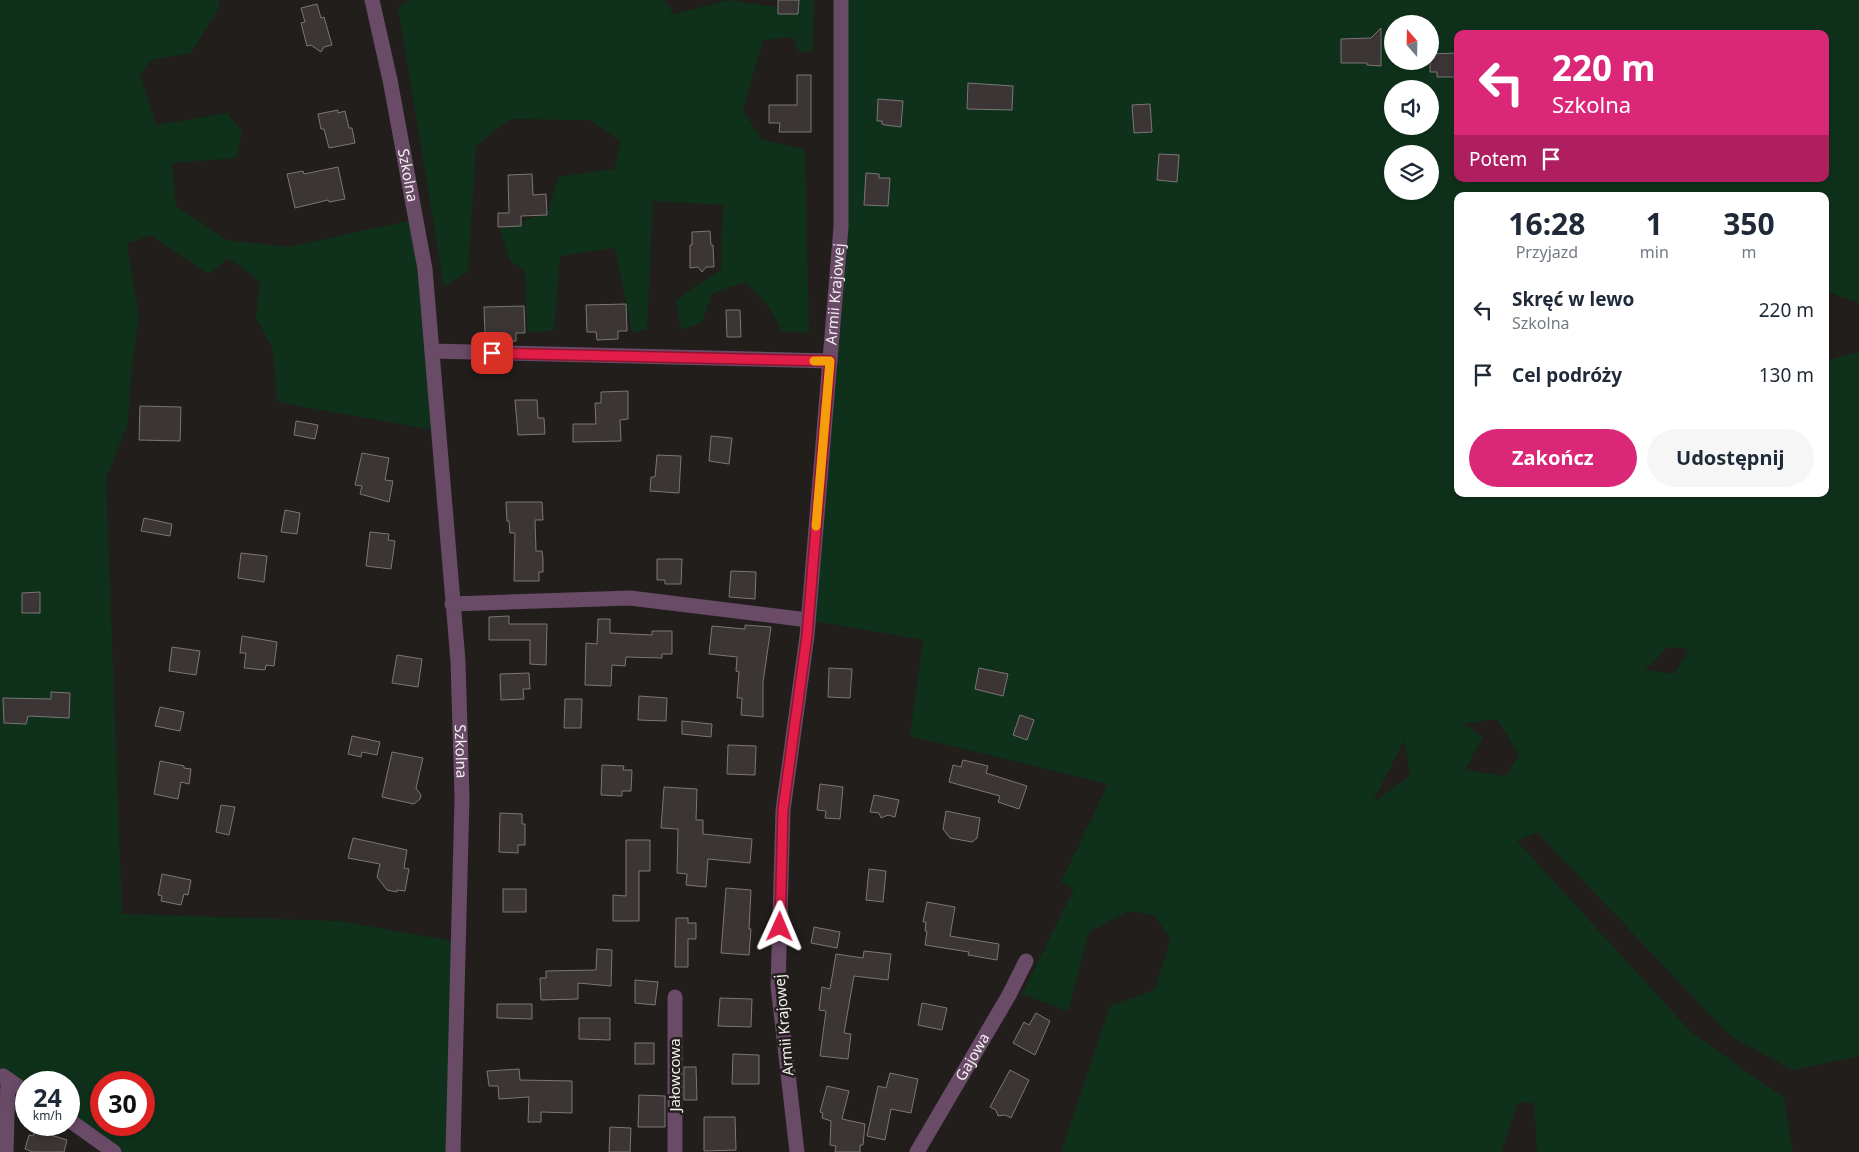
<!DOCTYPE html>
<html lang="pl">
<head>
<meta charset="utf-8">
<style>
	body { margin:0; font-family:"Noto Sans",sans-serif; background:#f6f6f7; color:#1f2937; height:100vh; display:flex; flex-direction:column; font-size:19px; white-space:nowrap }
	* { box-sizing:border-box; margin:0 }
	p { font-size:16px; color:#747a83 }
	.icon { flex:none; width:28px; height:28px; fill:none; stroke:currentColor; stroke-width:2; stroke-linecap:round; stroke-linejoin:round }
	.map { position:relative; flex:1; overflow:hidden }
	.drawer { position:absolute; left:1454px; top:192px; width:375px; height:305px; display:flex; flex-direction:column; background:#fff; border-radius:10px; box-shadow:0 2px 8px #0003 }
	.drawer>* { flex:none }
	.banner { position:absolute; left:1454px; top:30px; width:375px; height:152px; border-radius:10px; box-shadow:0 2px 8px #0003; background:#db2777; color:#fff; overflow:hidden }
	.needle { width:32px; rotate:340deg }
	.controls { position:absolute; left:1384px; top:15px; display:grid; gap:10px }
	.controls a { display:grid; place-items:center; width:55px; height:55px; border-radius:50%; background:#fff; box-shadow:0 2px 8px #0003; font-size:25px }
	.speed { position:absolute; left:15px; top:1071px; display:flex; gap:10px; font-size:25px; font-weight:700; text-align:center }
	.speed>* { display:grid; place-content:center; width:65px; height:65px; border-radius:50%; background:#fff; box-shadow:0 2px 8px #0003; line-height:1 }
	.speed small { font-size:12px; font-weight:400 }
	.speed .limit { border:8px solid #d22; background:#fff; color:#111 }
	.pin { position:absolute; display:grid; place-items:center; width:42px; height:42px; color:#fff; margin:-21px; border-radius:10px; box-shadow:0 2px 8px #0006 }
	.me { position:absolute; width:55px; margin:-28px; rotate:1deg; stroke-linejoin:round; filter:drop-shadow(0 0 4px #0008) }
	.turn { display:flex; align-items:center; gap:18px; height:105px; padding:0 15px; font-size:22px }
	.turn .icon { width:65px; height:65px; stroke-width:2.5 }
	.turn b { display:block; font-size:35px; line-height:42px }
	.then { display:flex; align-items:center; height:48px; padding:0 15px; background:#0003; gap:10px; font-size:19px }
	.eta { display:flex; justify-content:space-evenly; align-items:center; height:85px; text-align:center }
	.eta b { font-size:30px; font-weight:700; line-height:35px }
	.primary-button { display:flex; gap:10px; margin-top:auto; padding:10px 15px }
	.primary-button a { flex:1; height:58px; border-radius:30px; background:#db2777; color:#fff; font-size:20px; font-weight:700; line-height:58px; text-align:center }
	.primary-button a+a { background:#f6f6f7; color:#1f2937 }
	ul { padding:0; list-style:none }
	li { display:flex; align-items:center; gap:15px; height:65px; padding:0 15px }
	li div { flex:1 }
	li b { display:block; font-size:19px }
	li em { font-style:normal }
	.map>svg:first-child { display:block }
	.green { fill:#0f311b; fill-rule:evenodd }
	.building { fill:#3b3535; stroke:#7c7675 }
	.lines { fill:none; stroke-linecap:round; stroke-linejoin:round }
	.minor { stroke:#694a67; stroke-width:15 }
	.route-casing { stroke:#92132f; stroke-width:12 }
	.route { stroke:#e11d48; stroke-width:9 }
	.slow { stroke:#f59e0b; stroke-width:9 }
	.labels { text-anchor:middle; stroke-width:5; stroke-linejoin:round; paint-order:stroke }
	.street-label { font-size:15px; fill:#f3f1ef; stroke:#211e1b }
</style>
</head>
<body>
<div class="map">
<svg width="1859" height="1152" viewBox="0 0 1859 1152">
	<rect width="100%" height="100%" fill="#211e1b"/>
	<g class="green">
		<path d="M 0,0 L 220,0 L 218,9 L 191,53 L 151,60 L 140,74 L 156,125 L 228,113 L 242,133 L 236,158 L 172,163 L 176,206 L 226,240 L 289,247 L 416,219 L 439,431 L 277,402 L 273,350 L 256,318 L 260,281 L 228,258 L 209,274 L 150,235 L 127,244 L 139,316 L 132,367 L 128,423 L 106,478 L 122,914 L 339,921 L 458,942 L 453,1152 L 114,1152 L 69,1120 L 69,1082 L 26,1082 L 26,1092 L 0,1076 ZM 101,1082 L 144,1082 L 144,1125 L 101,1125 Z"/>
		<polygon points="410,0 665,0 673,14 729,0 782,8 784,0 814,0 813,51 799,52 793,37 763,40 743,110 762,140 805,149 809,333 782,331 768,305 745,282 713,293 701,323 681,330 676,300 721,269 723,205 653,201 647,330 632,333 615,248 560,256 554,331 527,332 525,270 510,261 500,229 548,212 558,177 614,169 621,142 590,120 510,119 476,146 468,272 444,287 398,6"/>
		<path d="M 840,0 L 1859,0 L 1859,303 L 1825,291 L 1825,196 L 1458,196 L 1458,494 L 1825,494 L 1825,361 L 1859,352 L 1859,1056 L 1793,1070 L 1730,1036 L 1537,832 L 1517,841 L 1691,1032 L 1784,1098 L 1793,1152 L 1537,1152 L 1534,1103 L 1518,1102 L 1501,1152 L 1061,1152 L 1110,1006 L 1154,990 L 1171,940 L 1154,915 L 1129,911 L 1089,932 L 1068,1011 L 1022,994 L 1074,889 L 1061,882 L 1108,784 L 910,736 L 923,640 L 808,620 L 841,227 ZM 1392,24 L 1430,24 L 1430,61 L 1392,61 ZM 1458,34 L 1825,34 L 1825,179 L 1458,179 ZM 1392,89 L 1430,89 L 1430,126 L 1392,126 ZM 1392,154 L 1430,154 L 1430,191 L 1392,191 ZM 1668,647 L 1689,649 L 1674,674 L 1644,670 ZM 1497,719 L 1519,755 L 1506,776 L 1465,770 L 1483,737 L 1462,724 ZM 1405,741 L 1410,776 L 1372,803 L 1404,741 Z"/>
	</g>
	<g class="building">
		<polygon points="778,0 799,0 798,14 778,14"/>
		<polygon points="317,4 321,18 324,17 332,45 324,47 321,52 311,45 307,46 301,23 305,22 301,8"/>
		<polygon points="1381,28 1381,66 1367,65 1367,63 1341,63 1341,39 1371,38"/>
		<polygon points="1458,53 1458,77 1437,77 1437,72 1430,72 1430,54"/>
		<polygon points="797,75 811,75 811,132 779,132 780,123 769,123 769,105 797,105"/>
		<polygon points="968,83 1013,86 1012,110 967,109"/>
		<polygon points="878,99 903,101 901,127 885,125 882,124 882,121 877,121"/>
		<polygon points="1150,104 1152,132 1134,133 1132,105"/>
		<polygon points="338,110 338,113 345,111 349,128 352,128 355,143 329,148 324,129 321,129 318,114"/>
		<polygon points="1159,154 1179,155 1177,182 1157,180"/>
		<polygon points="338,167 345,199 329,202 328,200 295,208 287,174 303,171 304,174"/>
		<polygon points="866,173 879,174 879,178 890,178 888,206 864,205"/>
		<polygon points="532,174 533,195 546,194 547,215 521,216 521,226 498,227 498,213 509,213 508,175"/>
		<polygon points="710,231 711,245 713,245 714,267 706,267 702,272 698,267 690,268 690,245 692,245 692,232"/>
		<polygon points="626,304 627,331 618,331 618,339 597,340 596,332 587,332 586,305"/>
		<polygon points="524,306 525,333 516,333 516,341 494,342 494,334 485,334 484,307"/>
		<polygon points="726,310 740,310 741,337 727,337"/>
		<polygon points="628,391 628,419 620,420 621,441 573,442 573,424 596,424 595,403 601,403 601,392"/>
		<polygon points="515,400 537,400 538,418 544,418 545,434 518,435"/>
		<polygon points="140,406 181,407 180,441 139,440"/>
		<polygon points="296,421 318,425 315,439 294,435"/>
		<polygon points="711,436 732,438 729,464 709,461"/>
		<polygon points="362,453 389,458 385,480 393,481 389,502 360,494 362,486 355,485"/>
		<polygon points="657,455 681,456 679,493 650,491 651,477 655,477"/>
		<polygon points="506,502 542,502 543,520 535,520 536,551 542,551 543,559 543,572 539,572 539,581 514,581 515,533 510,533 509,521 507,521"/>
		<polygon points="285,510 300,513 297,534 281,532"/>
		<polygon points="144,518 172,524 170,536 141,531"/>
		<polygon points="370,532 389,534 388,540 395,541 391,569 366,566"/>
		<polygon points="241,553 267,556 264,582 238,578"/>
		<polygon points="657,559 682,559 681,584 665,584 665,580 657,580"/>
		<polygon points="731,571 756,572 755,599 729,597"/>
		<polygon points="40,592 40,613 22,613 22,593"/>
		<polygon points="509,616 509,624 547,624 546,665 530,664 530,640 489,640 489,617"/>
		<polygon points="598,619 610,619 610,633 652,635 652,631 672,631 672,654 662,654 662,658 626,657 625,666 612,665 611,686 585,685 586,643 597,644"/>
		<polygon points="745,625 771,627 763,682 763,717 741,715 742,698 737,698 739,672 736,671 737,657 709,654 712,626 745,629"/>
		<polygon points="242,636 277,642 274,666 266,665 265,670 244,668 246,653 240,653"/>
		<polygon points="172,647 200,651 196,675 169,671"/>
		<polygon points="397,655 422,659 418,687 392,683"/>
		<polygon points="829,668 852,669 850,698 828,697"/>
		<polygon points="979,668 1008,674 1003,696 975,689"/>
		<polygon points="529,673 530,689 523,689 524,699 501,700 500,674"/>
		<polygon points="51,692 70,693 69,718 28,716 26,724 4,723 3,698 51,699"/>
		<polygon points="639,696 667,698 666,721 638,720"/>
		<polygon points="565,699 582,699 581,728 564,728"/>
		<polygon points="160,707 184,712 180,731 155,726"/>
		<polygon points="1020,715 1034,720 1027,740 1013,735"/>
		<polygon points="682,721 712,724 711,737 682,734"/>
		<polygon points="352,736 380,742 377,755 362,752 361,757 348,754"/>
		<polygon points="728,745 756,746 755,775 727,774"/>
		<polygon points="392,752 423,758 416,788 421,795 420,799 414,804 382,797"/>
		<polygon points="963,760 988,766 986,773 1027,786 1019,809 998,802 1000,796 949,782 953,765 961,767"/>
		<polygon points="160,761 184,766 184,768 191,769 189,784 181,782 178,799 154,794"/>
		<polygon points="602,765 624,766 623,770 632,770 631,791 622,791 622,796 601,795"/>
		<polygon points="820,784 843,787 840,819 825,818 826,811 817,810"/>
		<polygon points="664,787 697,789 696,820 703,820 703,834 752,839 750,863 708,859 706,887 686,885 687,874 677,873 678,829 661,828"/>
		<polygon points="874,795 899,800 895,817 888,815 881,818 879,813 870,812"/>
		<polygon points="221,805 235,807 229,835 216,832"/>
		<polygon points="946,811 980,818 977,838 972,842 950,838 943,829"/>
		<polygon points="500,813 522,814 522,824 525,824 525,845 518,845 518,853 499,852"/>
		<polygon points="353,838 407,850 404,868 409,869 405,891 397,890 397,892 387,890 377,877 380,864 348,858"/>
		<polygon points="626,840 650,840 650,871 639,871 639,921 613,921 613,895 626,896"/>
		<polygon points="869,869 886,871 883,902 866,900"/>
		<polygon points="162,874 191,880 188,895 184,894 181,905 161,901 162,896 158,895"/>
		<polygon points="726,888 751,890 749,929 751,929 749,955 721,953"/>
		<rect x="503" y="889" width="23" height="23"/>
		<polygon points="927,902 955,907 950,936 999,944 997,960 968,955 969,952 925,945 927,931 925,931 926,922 923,922"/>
		<polygon points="676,918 688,918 688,923 696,923 696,939 688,939 688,967 675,967"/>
		<polygon points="814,927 840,932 837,948 811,943"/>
		<polygon points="597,949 612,950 611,986 578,983 578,999 541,1000 540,978 546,978 546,971 596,970"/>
		<polygon points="864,951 891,954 888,980 854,976 844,1033 851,1034 848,1059 820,1056 826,1011 819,1010 822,987 830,989 836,954 863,958"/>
		<polygon points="635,980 658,982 655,1005 635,1003"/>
		<polygon points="720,998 752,999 751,1027 718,1026"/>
		<polygon points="922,1003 947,1008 942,1030 918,1025"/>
		<polygon points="497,1004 532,1004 532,1019 497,1018"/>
		<polygon points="1036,1013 1050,1021 1035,1055 1013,1043 1024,1022 1029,1025"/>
		<polygon points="579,1018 610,1018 610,1040 579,1039"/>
		<rect x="635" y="1043" width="19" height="21"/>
		<polygon points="733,1054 759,1055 759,1084 732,1084"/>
		<polygon points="684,1067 696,1067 697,1100 684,1100"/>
		<polygon points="519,1069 520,1080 572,1081 572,1113 541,1112 541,1122 528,1122 529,1097 499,1099 498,1086 489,1086 487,1071"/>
		<polygon points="1010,1070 1029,1080 1011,1118 1005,1115 998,1116 996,1110 990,1107"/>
		<polygon points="890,1073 918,1079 911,1113 891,1109 885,1140 867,1136 878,1086 886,1088"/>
		<polygon points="827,1086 849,1091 842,1119 865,1124 863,1145 860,1145 860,1152 835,1152 836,1146 830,1145 831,1121 822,1118 823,1113 820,1112"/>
		<polygon points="639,1095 665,1096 665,1127 638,1127"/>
		<polygon points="704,1117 735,1117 736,1150 704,1151"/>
		<polygon points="610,1127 631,1128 630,1152 609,1152"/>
		<polygon points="35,1130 67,1140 64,1152 33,1152 25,1149 29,1135 33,1136"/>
	</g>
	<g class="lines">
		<g class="minor">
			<path id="s1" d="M 372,0 L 390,80 L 425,269 L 458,661 L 462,797 L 453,1152"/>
			<polyline points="432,351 830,361"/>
			<polyline points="452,604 630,598 808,620"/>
			<polyline points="675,997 675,1152"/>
			<polyline points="3,1076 26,1092"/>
			<polyline points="69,1120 114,1152"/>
			<polyline points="6,1152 8,1080"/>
			<path id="s2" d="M 797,1152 L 778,986 L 783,810 L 807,636 L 841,227 L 841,0"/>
			<path id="s3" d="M 917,1152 L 1009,995 L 1026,961"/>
		</g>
	</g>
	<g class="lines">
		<defs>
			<polyline id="route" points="492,353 830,361 807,636 783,810 780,927"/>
		</defs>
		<use href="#route" class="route-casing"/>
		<use href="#route" class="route"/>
		<polyline class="slow" points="814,361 830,361 816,526"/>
	</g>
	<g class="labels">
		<g class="street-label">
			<text dy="5" stroke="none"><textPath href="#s1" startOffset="179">Szkolna</textPath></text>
			<text dy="5" stroke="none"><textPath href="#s2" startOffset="862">Armii Krajowej</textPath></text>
			<text dy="5" stroke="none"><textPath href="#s1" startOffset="758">Szkolna</textPath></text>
			<text transform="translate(784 1025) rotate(-95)" y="5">Armii Krajowej</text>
			<text dy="5" stroke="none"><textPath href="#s3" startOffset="110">Gajowa</textPath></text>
			<text transform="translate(675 1075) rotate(-90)" y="5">Jałowcowa</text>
		</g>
	</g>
</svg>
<div class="controls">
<a><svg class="needle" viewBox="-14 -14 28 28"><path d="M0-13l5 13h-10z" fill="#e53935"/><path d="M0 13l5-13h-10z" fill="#747a83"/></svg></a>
<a><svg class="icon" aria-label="sound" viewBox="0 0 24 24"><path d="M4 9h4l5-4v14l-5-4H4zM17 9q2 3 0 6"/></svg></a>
<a><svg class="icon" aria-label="layers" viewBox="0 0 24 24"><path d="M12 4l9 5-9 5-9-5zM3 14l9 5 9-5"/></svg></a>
</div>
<div class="speed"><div>24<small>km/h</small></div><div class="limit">30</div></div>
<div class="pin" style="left:492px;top:353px;background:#d93025"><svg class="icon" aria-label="arrive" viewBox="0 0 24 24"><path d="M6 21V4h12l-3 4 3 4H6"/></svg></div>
<svg class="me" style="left:780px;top:927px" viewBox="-20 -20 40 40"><path d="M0-17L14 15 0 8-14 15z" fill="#e11d48" stroke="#fff" stroke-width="4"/></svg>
<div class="banner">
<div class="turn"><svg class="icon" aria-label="left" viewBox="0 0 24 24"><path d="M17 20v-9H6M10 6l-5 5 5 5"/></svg><div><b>220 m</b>Szkolna</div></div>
<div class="then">Potem<svg class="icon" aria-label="arrive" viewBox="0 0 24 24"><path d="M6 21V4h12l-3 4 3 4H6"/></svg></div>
</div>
<section class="drawer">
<div class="eta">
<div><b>16:28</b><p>Przyjazd</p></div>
<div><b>1</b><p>min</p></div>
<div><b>350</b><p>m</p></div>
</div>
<ul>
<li><svg class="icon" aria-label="left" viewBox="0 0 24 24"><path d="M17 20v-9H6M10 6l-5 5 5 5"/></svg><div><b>Skręć w lewo</b><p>Szkolna</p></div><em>220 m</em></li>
<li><svg class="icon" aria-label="arrive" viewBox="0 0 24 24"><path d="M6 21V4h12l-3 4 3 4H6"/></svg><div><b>Cel podróży</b></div><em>130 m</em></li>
</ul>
<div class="primary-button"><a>Zakończ</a><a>Udostępnij</a></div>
</section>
</div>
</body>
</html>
